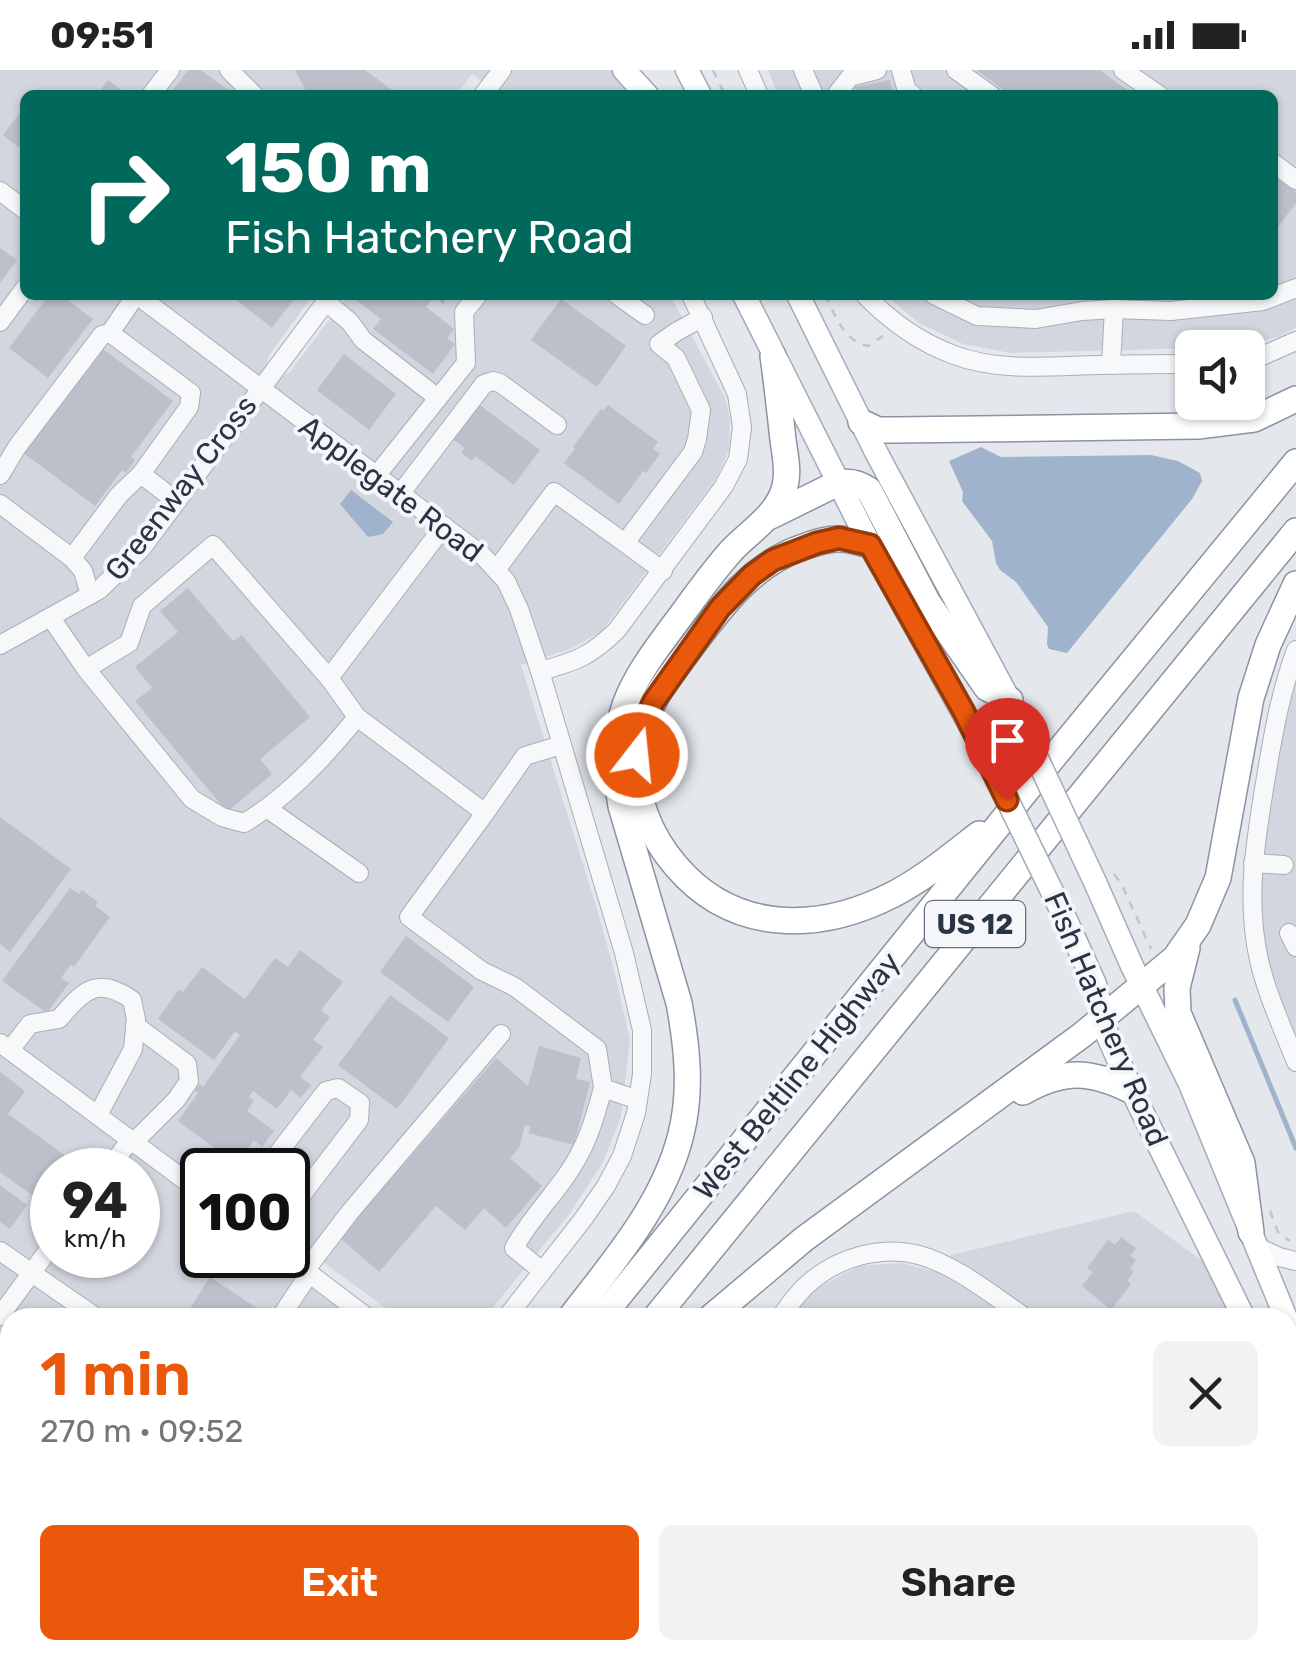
<!DOCTYPE html>
<html lang="en">
<head>
<meta charset="utf-8">
<style>
	body { margin:0; font-family:Rubik,sans-serif; background:#f2f2f2; color:#222; height:100vh; display:flex; flex-direction:column; font-size:38px; white-space:nowrap }
	* { box-sizing:border-box; margin:0 }
	p { font-size:32px; color:#767676 }
	.icon { flex:none; width:55px; height:55px; fill:none; stroke:currentColor; stroke-width:2; stroke-linecap:round; stroke-linejoin:round }
	.map { position:relative; flex:1; overflow:hidden }
	.sheet { position:absolute; left:0px; top:1238px; width:1298px; height:352px; display:flex; flex-direction:column; background:#fff; border-radius:30px 30px 0 0; box-shadow:0 2px 8px #0004 }
	.sheet>* { flex:none }
	.banner { position:absolute; left:20px; top:20px; width:1258px; height:210px; border-radius:15px; box-shadow:0 2px 8px #0004; background:#00695c; color:#fff; overflow:hidden }
	.tools { position:absolute; left:1175px; top:260px; display:grid; gap:20px }
	.tools a { display:grid; place-items:center; width:90px; height:90px; border-radius:15px; background:#fff; box-shadow:0 2px 8px #0004; font-size:50px }
	.speed { position:absolute; left:30px; top:1078px; display:flex; gap:20px; font-size:50px; font-weight:700; text-align:center }
	.speed>* { display:grid; place-content:center; width:130px; height:130px; border-radius:50%; background:#fff; box-shadow:0 2px 8px #0004; line-height:1 }
	.speed small { font-size:25px; font-weight:400 }
	.speed .limit { border:5px solid #111; border-radius:15px; background:#fff; color:#111 }
	.pin { position:absolute; display:grid; place-items:center; width:85px; height:85px; color:#fff; margin:-102px -42px; border-radius:50% 50% 50% 0; rotate:-45deg; box-shadow:0 0 10px #0007 }
	.pin .icon { rotate:45deg }
	.me { position:absolute; width:110px; margin:-55px; rotate:16deg; stroke-linejoin:round; filter:drop-shadow(0 0 8px #0008) }
	.turn { display:flex; align-items:center; gap:35px; height:210px; padding:0 40px; font-size:45px }
	.turn .icon { width:130px; height:130px; stroke-width:2.5 }
	.turn b { display:block; font-size:70px; line-height:85px }
	.round { display:grid; place-items:center; flex:none; width:105px; height:105px; border-radius:15px; background:#f2f2f2 }
	.headline { display:flex; align-items:center; justify-content:space-between; height:170px; padding:0 40px }
	h1 { font-size:60px; font-weight:600; line-height:75px; color:#ea580c }
	.cta { display:flex; gap:20px; margin-top:auto; padding:20px 40px }
	.cta a { flex:1; height:115px; border-radius:15px; background:#ea580c; color:#fff; font-size:40px; font-weight:600; line-height:115px; text-align:center }
	.cta a+a { background:#f2f2f2; color:#222 }
	.status { display:flex; justify-content:space-between; align-items:center; height:70px; padding:0 50px; background:#fff; direction:ltr }
	.status svg { height:28px; fill:currentColor }
	.map>svg:first-child { display:block }
	.built { fill:#d2d6de; fill-rule:evenodd }
	.water { fill:#9fb4cc }
	.lines { fill:none; stroke-linecap:round; stroke-linejoin:round }
	.stream { stroke:#9fb4cc; stroke-width:5 }
	.building { fill:#bbc0ca }
	.minor-casing { stroke:#a9aeb7; stroke-width:20 }
	.major-casing { stroke:#a3abb8; stroke-width:25 }
	.highway-casing { stroke:#8b94a3; stroke-width:28 }
	.path { stroke:#c2c5cb; stroke-width:2.5; stroke-dasharray:8 8; stroke-linecap:butt }
	.minor { stroke:#f7f8fa; stroke-width:18 }
	.major { stroke:#fff; stroke-width:22 }
	.highway { stroke:#fff; stroke-width:25 }
	.major-bridge-casing { stroke:#a3abb8; stroke-width:25; stroke-linecap:butt }
	.major-bridge { stroke:#fff; stroke-width:22 }
	.route-casing { stroke:#983908; stroke-width:25 }
	.route { stroke:#ea580c; stroke-width:18 }
	.labels { text-anchor:middle; stroke-width:8; stroke-linejoin:round; paint-order:stroke }
	.shield { fill:#f4f6f9; stroke:#676e7b; stroke-width:2.5 }
	.shield-label { font-size:28px; font-weight:bold; fill:#2b3445 }
	.street-label { font-size:30px; fill:#2b3445; stroke:#f4f6f9 }
</style>
</head>
<body>
<div class="status"><b>09:51</b><svg viewBox="0 0 49 12"><path d="M0 12V9h3v3zM5 12V6h3v6zM10 12V3h3v9zM15 12V0h3v12zM26 1h20v11H26zM47 4h2v5h-2z"/></svg></div>
<div class="map">
<svg width="1296" height="1588" viewBox="0 0 1296 1588">
	<rect width="100%" height="100%" fill="#e4e7ec"/>
	<g class="built">
		<path d="M 0,0 L 618,0 L 630,25 L 502,25 L 472,4 L 456,25 L 25,25 L 25,225 L 313,225 L 269,285 L 261,318 L 290,302 L 348,225 L 670,225 L 725,328 L 730,349 L 729,380 L 717,407 L 601,562 L 570,579 L 521,595 L 596,836 L 614,900 L 630,970 L 621,1047 L 603,1092 L 570,1143 L 485,1247 L 398,1247 L 297,1173 L 288,1182 L 288,1100 L 202,1100 L 202,1185 L 285,1185 L 278,1193 L 351,1247 L 10,1248 L 10,1580 L 279,1580 L 275,1588 L 0,1588 ZM 52,1100 L 138,1100 L 138,1185 L 52,1185 Z"/>
		<polygon points="768,0 1296,0 1296,257 1281,266 1240,277 1011,283 963,274 919,253 885,225 1272,225 1272,25 778,25"/>
		<polygon points="1296,580 1296,992 1269,920 1251,820"/>
		<polygon points="1134,1141 1223,1206 1244,1248 780,1248 792,1231 859,1196 901,1193 938,1202 951,1185"/>
		<polygon points="679,1580 888,1580 881,1588 691,1588"/>
	</g>
	<g class="water">
		<polygon points="981,377 1001,387 1151,385 1178,391 1200,403 1202,411 1192,429 1067,583 1049,579 1047,574 1048,557 1016,512 1000,500 996,493 992,471 962,431 963,422 949,391"/>
		<polygon points="351,420 393,452 383,464 368,467 340,434"/>
	</g>
	<g class="lines">
		<polyline class="stream" points="1235,930 1296,1078"/>
	</g>
	<g class="building">
		<polygon points="188,0 201,0 235,25 169,25"/>
		<polygon points="295,0 365,0 399,25 308,25"/>
		<polygon points="976,0 1100,0 1127,20 1124,25 1011,25"/>
		<polygon points="108,10 128,25 97,25"/>
		<polygon points="890,10 893,25 856,25 855,17"/>
		<polygon points="25,36 25,82 3,65"/>
		<polygon points="1272,105 1296,122 1296,133 1272,165"/>
		<polygon points="0,178 17,190 0,213"/>
		<polygon points="49,225 61,225 93,249 48,308 9,278"/>
		<polygon points="230,225 297,225 272,258"/>
		<polygon points="360,225 410,225 419,232 425,225 449,225 443,234 434,227 426,237 454,259 447,268 455,274 433,304 373,259 381,249 356,230"/>
		<polygon points="561,229 626,276 597,317 531,270"/>
		<polygon points="100,277 173,331 131,387 135,390 126,403 122,400 95,436 22,382"/>
		<polygon points="344,284 396,324 369,360 317,320"/>
		<polygon points="477,333 540,380 514,415 475,386 472,391 461,383 465,378 451,368"/>
		<polygon points="608,335 658,372 653,379 660,384 646,403 643,401 619,434 564,393 575,379 573,377 601,339 603,341"/>
		<polygon points="188,518 233,571 242,565 310,647 260,689 272,704 227,742 135,631 152,618 135,597 178,562 160,541"/>
		<polygon points="0,747 71,799 10,882 0,874"/>
		<polygon points="70,818 79,824 82,820 98,832 95,836 110,847 74,897 71,894 61,908 69,913 47,943 2,911"/>
		<polygon points="406,866 474,917 448,952 380,902"/>
		<polygon points="300,880 343,912 321,940 330,947 313,970 323,977 300,1007 311,1015 301,1028 291,1020 277,1039 253,1021 249,1027 254,1031 247,1041 274,1061 262,1077 254,1070 236,1094 178,1051 198,1023 195,1021 200,1014 203,1017 240,965 235,961 214,990 158,949 179,919 183,922 202,897 245,929 275,888 288,897"/>
		<polygon points="390,925 449,968 397,1039 338,995"/>
		<polygon points="539,976 581,988 576,1009 590,1012 574,1075 528,1063 531,1057 525,1055 519,1078 510,1088 542,1116 506,1158 484,1138 465,1160 436,1136 379,1202 340,1168 496,988 528,1016"/>
		<polygon points="0,1002 25,1021 8,1044 67,1087 57,1100 52,1100 52,1106 36,1128 0,1102"/>
		<polygon points="0,1115 27,1135 10,1159 0,1152"/>
		<polygon points="1121,1167 1136,1178 1130,1186 1136,1190 1130,1199 1134,1201 1127,1211 1131,1214 1111,1240 1082,1216 1093,1202 1087,1198 1108,1170 1115,1175"/>
		<polygon points="210,1207 263,1242 260,1248 184,1248"/>
		<polygon points="940,1580 986,1580 980,1588 940,1588 936,1585"/>
		<polygon points="1247,1580 1286,1580 1288,1585 1281,1588 1256,1588 1253,1583 1249,1584"/>
	</g>
	<g class="lines">
		<defs>
			<g id="minor">
				<polyline points="229,0 254,25"/>
				<polyline points="748,0 759,25"/>
				<polyline points="803,0 814,25"/>
				<polyline points="901,0 907,21 913,25"/>
				<polyline points="956,0 991,25"/>
				<polyline points="1123,0 1159,25"/>
				<polyline points="151,25 170,0"/>
				<polyline points="483,25 502,0"/>
				<polyline points="836,25 850,7 877,0"/>
				<polyline points="1272,92 1296,110"/>
				<polyline points="0,121 25,140"/>
				<polyline points="136,225 110,263 191,323 189,337 141,404"/>
				<polyline points="137,225 482,485 506,511 519,539 540,601 624,883 642,960 642,1004 636,1043 622,1086 606,1116 584,1148 506,1248"/>
				<polyline points="617,225 645,245"/>
				<path d="M 865,225 C 890,251 919,272 954,285 C 999,302 1052,296 1100,295 C 1131,294 1162,294 1192,294"/>
				<polyline points="934,225 977,246 1036,249 1082,241 1114,239 1171,241 1263,231 1296,218"/>
				<polyline points="326,232 350,252 363,270 438,328"/>
				<polyline points="0,252 25,218"/>
				<polyline points="1248,288 1262,286 1296,271"/>
				<polyline points="1111,295 1114,239"/>
				<polyline points="0,405 17,377 102,265 110,263"/>
				<polyline points="376,406 466,293 464,242 478,225"/>
				<polyline points="400,424 484,314 493,311 500,313 557,355"/>
				<polyline points="0,434 72,488"/>
				<polyline points="496,500 554,422 625,473"/>
				<polyline points="663,501 625,473 693,382 697,369 701,340 676,288 659,274 676,262 703,247"/>
				<polyline points="90,525 83,501 72,488 119,425 141,404 176,431"/>
				<polyline points="51,548 86,599 129,573 142,536 213,475 329,608 444,456"/>
				<polyline points="0,575 99,520 141,479 331,225"/>
				<path d="M 1296,580 C 1281,620 1273,664 1266,707 C 1256,768 1245,828 1259,890 C 1267,925 1283,959 1296,992"/>
				<path d="M 86,599 L 192,729 L 222,747 L 244,753 C 288,727 325,687 357,647"/>
				<path d="M 540,601 C 575,592 591,586 617,560 L 724,416 L 738,389 L 742,357 L 737,324 L 691,225"/>
				<polyline points="329,608 357,647 485,743 525,686 561,675"/>
				<polyline points="268,739 359,803"/>
				<polyline points="485,743 409,847 482,901 515,917 597,979 603,1018 638,1030"/>
				<polyline points="1253,793 1284,795"/>
				<polyline points="1289,863 1296,877"/>
				<polyline points="0,973 202,1123"/>
				<path d="M 10,980 L 30,954 L 59,949 C 83,921 97,905 132,930 L 136,949 L 133,979 L 98,1045"/>
				<polyline points="134,1072 176,1030 189,1011 187,994 135,955"/>
				<polyline points="108,1100 131,1069"/>
				<polyline points="265,1100 326,1021 338,1018 360,1033 359,1050 288,1143"/>
				<polyline points="1256,1176 1279,1187 1296,1191"/>
				<polyline points="0,1181 97,1248"/>
				<polyline points="285,1185 368,1248"/>
				<polyline points="305,1201 350,1142 501,964"/>
				<path d="M 542,1201 L 514,1178 C 533,1143 565,1115 582,1079 C 592,1060 597,1039 603,1018"/>
				<polyline points="0,1246 52,1175"/>
				<polyline points="280,1248 309,1204"/>
				<path d="M 780,1248 C 789,1235 798,1222 810,1212 C 839,1187 882,1175 919,1185 C 956,1195 995,1227 1026,1248"/>
				<polyline points="1288,1407 1296,1424"/>
				<polyline points="1288,1457 1292,1454 1296,1446"/>
				<polyline points="1288,1493 1296,1488"/>
				<polyline points="218,1580 228,1588"/>
				<polyline points="678,1580 687,1586 692,1580"/>
				<polyline points="719,1580 730,1588"/>
				<polyline points="275,1588 279,1580"/>
				<polyline points="523,1588 529,1580"/>
				<polyline points="785,1588 790,1580"/>
				<polyline points="1098,1588 1113,1580"/>
			</g>
			<g id="major">
				<polyline points="624,0 647,25"/>
				<polyline points="687,0 700,25"/>
				<polyline points="744,225 870,475 978,670"/>
				<polyline points="798,225 877,384 1012,635"/>
				<polyline points="1095,812 1132,896 1190,1014 1286,1248"/>
				<polyline points="1066,850 1095,914 1107,964 1132,1021 1244,1248"/>
				<polyline points="1288,1251 1296,1269"/>
				<polyline points="1288,1340 1296,1357"/>
			</g>
			<g id="highway">
				<polyline points="861,352 878,360 896,360 1198,356 1254,349 1296,329"/>
				<path d="M 771,446 L 838,413 C 850,411 859,413 869,420 L 928,533 L 987,618 L 1010,630"/>
				<path d="M 870,475 C 861,473 850,469 840,469 C 828,468 815,473 803,477 C 750,495 719,540 687,583 C 664,613 640,645 637,684 C 633,725 650,766 676,796 C 733,863 817,863 892,825 C 923,809 951,786 979,764"/>
				<polyline points="1187,878 1177,918 1178,943 1242,1093 1251,1162"/>
				<path d="M 1023,1022 C 1064,999 1090,1000 1132,1021"/>
				<path d="M 570,1248 C 613,1192 664,1134 681,1064 C 692,1021 687,976 679,933 L 621,736 C 606,647 628,616 680,547 C 697,524 713,501 732,480 C 750,461 779,444 785,416 C 789,402 785,385 783,370 C 780,342 777,314 773,286"/>
				<polyline points="601,1248 1052,689 1296,392"/>
				<polyline points="655,1248 1296,461"/>
				<polyline points="710,1248 804,1169 1082,965 1175,888 1198,855 1218,808 1251,628 1268,575 1296,514"/>
				<polyline points="363,1588 368,1580"/>
				<polyline points="410,1588 416,1580"/>
			</g>
		</defs>
		<use href="#minor" class="minor-casing"/>
		<use href="#major" class="major-casing"/>
		<use href="#highway" class="highway-casing"/>
		<g class="path">
			<polyline points="713,0 725,25"/>
			<path d="M 825,225 C 836,246 843,271 868,276 L 883,266"/>
			<polyline points="1114,804 1122,815 1151,879"/>
			<polyline points="1270,1141 1278,1162 1290,1171"/>
			<polyline points="1288,1304 1291,1303"/>
		</g>
		<use href="#minor" class="minor"/>
		<use href="#major" class="major"/>
		<use href="#highway" class="highway"/>
		<defs>
			<g id="major-bridge">
				<polyline points="1012,635 1095,812"/>
				<polyline points="978,670 1066,850"/>
			</g>
		</defs>
		<use href="#major-bridge" class="major-bridge-casing"/>
		<use href="#major-bridge" class="major-bridge"/>
	</g>
	<g class="lines">
		<defs>
			<polyline id="route" points="637,685 642,656 654,631 720,538 752,505 773,490 817,473 839,468 870,475 964,642 1007,730"/>
		</defs>
		<use href="#route" class="route-casing"/>
		<use href="#route" class="route"/>
	</g>
	<g class="labels">
		<rect class="shield" x="925" y="831" width="100" height="46" rx="8"/>
		<g class="shield-label">
			<text x="975" y="864">US 12</text>
		</g>
		<g class="street-label">
			<text transform="translate(181 418) rotate(-52)" y="10">Greenway Cross</text>
			<text transform="translate(391 419) rotate(37)" y="10">Applegate Road</text>
			<text transform="translate(1106 949) rotate(67)" y="10">Fish Hatchery Road</text>
			<text transform="translate(797 1006) rotate(-51)" y="10">West Beltline Highway</text>
		</g>
	</g>
</svg>
<div class="tools">
<a><svg class="icon" aria-label="sound" viewBox="0 0 24 24"><path d="M4 9h4l5-4v14l-5-4H4zM17 9q2 3 0 6"/></svg></a>
</div>
<div class="speed"><div>94<small>km/h</small></div><div class="limit">100</div></div>
<div class="pin" style="left:1007px;top:730px;background:#d93025"><svg class="icon" aria-label="arrive" viewBox="0 0 24 24"><path d="M6 21V4h12l-3 4 3 4H6"/></svg></div>
<svg class="me" style="left:637px;top:685px" viewBox="-20 -20 40 40"><circle r="17" fill="#ea580c" stroke="#fff" stroke-width="3"/><path d="M0-11L8 9 0 5-8 9z" fill="#fff"/></svg>
<div class="banner">
<div class="turn"><svg class="icon" aria-label="right" viewBox="0 0 24 24"><path d="M7 20v-9h11M14 6l5 5-5 5"/></svg><div><b>150 m</b>Fish Hatchery Road</div></div>
</div>
<section class="sheet">
<div class="headline"><div><h1>1 min</h1><p>270 m · 09:52</p></div><a class="round"><svg class="icon" aria-label="close" viewBox="0 0 24 24"><path d="M6 6l12 12M18 6L6 18"/></svg></a></div>
<div class="cta"><a>Exit</a><a>Share</a></div>
</section>
</div>
</body>
</html>
